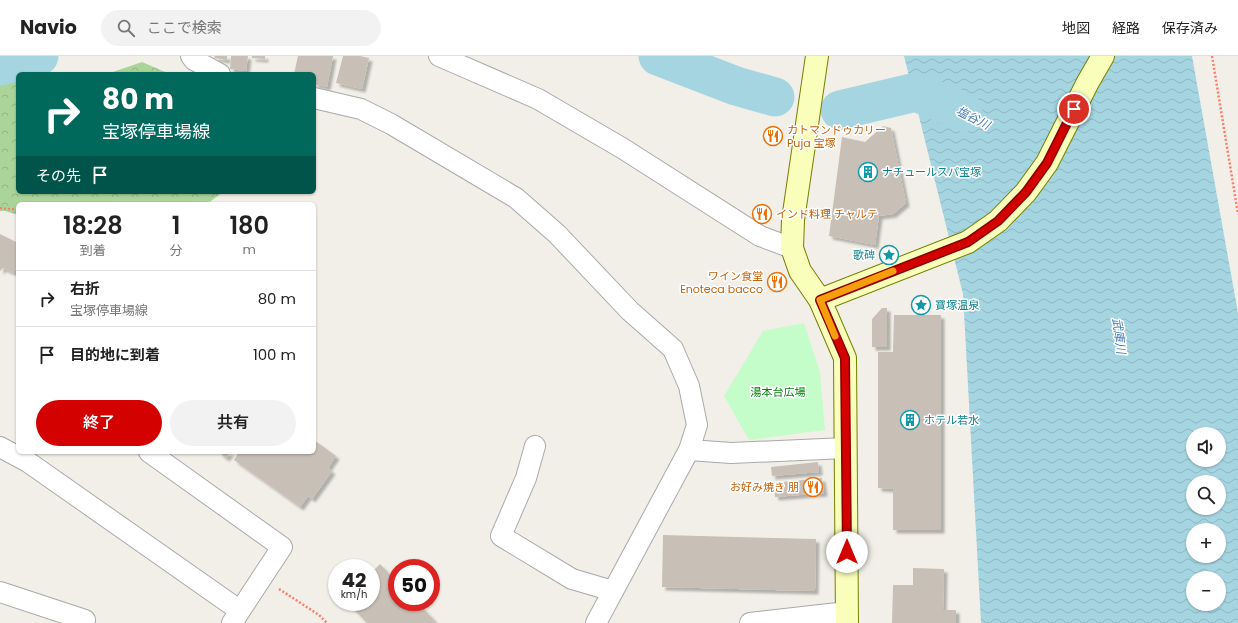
<!DOCTYPE html>
<html lang="ja">
<head>
<meta charset="utf-8">
<style>
	body { margin:0; font-family:Poppins,"Noto Sans JP",sans-serif; background:#f2f2f2; color:#222; height:100vh; display:flex; flex-direction:column; font-size:15px; white-space:nowrap }
	* { box-sizing:border-box; margin:0 }
	p { font-size:13px; color:#767676 }
	.icon { flex:none; width:22px; height:22px; fill:none; stroke:currentColor; stroke-width:2; stroke-linecap:round; stroke-linejoin:round }
	.map { position:relative; flex:1; overflow:hidden }
	.panel { position:absolute; left:16px; top:146px; width:300px; height:252px; display:flex; flex-direction:column; background:#fff; border-radius:6px; box-shadow:0 1px 3px #0004 }
	.panel>* { flex:none }
	.top-card { position:absolute; left:16px; top:16px; width:300px; height:122px; border-radius:6px; box-shadow:0 1px 3px #0004; background:#00695c; color:#fff; overflow:hidden }
	.controls { position:absolute; left:1186px; top:371px; display:grid; gap:8px }
	.controls a { display:grid; place-items:center; width:40px; height:40px; border-radius:50%; background:#fff; box-shadow:0 1px 3px #0004; font-size:20px }
	.speed { position:absolute; left:328px; top:503px; display:flex; gap:8px; font-size:20px; font-weight:700; text-align:center }
	.speed>* { display:grid; place-content:center; width:52px; height:52px; border-radius:50%; background:#fff; box-shadow:0 1px 3px #0004; line-height:1 }
	.speed small { font-size:10px; font-weight:400 }
	.speed .limit { border:6px solid #d22; background:#fff; color:#111 }
	.pin { position:absolute; display:grid; place-items:center; width:34px; height:34px; color:#fff; margin:-17px; border:2px solid #fff; border-radius:50%; box-shadow:0 1px 4px #0007 }
	.me { position:absolute; width:44px; margin:-22px; rotate:0deg; stroke-linejoin:round; filter:drop-shadow(0 0 3px #0008) }
	.turn { display:flex; align-items:center; gap:14px; height:84px; padding:0 20px; font-size:18px }
	.turn .icon { width:52px; height:52px; stroke-width:2.5 }
	.turn b { display:block; font-size:28px; line-height:34px }
	.then { display:flex; align-items:center; height:38px; padding:0 20px; background:#0003; gap:8px; font-size:15px }
	.eta { display:flex; justify-content:space-evenly; align-items:center; height:68px; text-align:center }
	.eta b { font-size:24px; font-weight:600; line-height:28px }
	.button { display:flex; gap:8px; margin-top:auto; padding:8px 20px }
	.button a { flex:1; height:46px; border-radius:24px; background:#d30100; color:#fff; font-size:16px; font-weight:600; line-height:46px; text-align:center }
	.button a+a { background:#f2f2f2; color:#222 }
	ul { padding:0; list-style:none }
	li { display:flex; align-items:center; gap:12px; height:56px; padding:0 20px; border-top:1px solid #e0e0e0 }
	li div { flex:1 }
	li b { display:block; font-size:15px }
	li em { font-style:normal }
	header { display:flex; align-items:center; gap:24px; box-sizing:border-box; height:56px; padding:0 20px; background:#fff; border-bottom:1px solid #e0e0e0 }
	header strong { font-size:19px }
	nav { display:flex; gap:22px; margin-inline-start:auto; font-size:14px }
	.search { width:280px; height:36px; background:#f2f2f2; display:flex; align-items:center; gap:10px; box-sizing:border-box; padding:0 14px; border-radius:22px; color:#767676; font-size:15px }
	.map>svg:first-child { display:block }
	.forest { fill:url(#forest-crowns) }
	.park { fill:#c4fdc9 }
	.water { fill:url(#water-waves); fill-rule:evenodd }
	.lines { fill:none; stroke-linecap:round; stroke-linejoin:round }
	.river { stroke:#a6d5e2; stroke-width:39 }
	.building { fill:#c8bfb7; filter:url(#shadow) }
	.minor-casing { stroke:#a9a9a9; stroke-width:22 }
	.secondary-casing { stroke:#738100; stroke-width:24 }
	.path { stroke:#ff7c6c; stroke-width:2.5; stroke-dasharray:2 2; stroke-linecap:butt }
	.minor { stroke:#fff; stroke-width:20 }
	.secondary { stroke:#fafebb; stroke-width:22 }
	.route-casing { stroke:#890100; stroke-width:10 }
	.route { stroke:#d30100; stroke-width:7 }
	.slow { stroke:#f59e0b; stroke-width:7 }
	.labels { text-anchor:middle; stroke-width:3; stroke-linejoin:round; paint-order:stroke }
	.food-label { font-size:11px; fill:#c56008; stroke:#fff; text-anchor:start }
	.culture-label { font-size:11px; fill:#0d838f; stroke:#fff; text-anchor:start }
	.park-label { font-size:11px; fill:#058510; stroke:#fff }
	.water-label { font-size:12px; font-style:italic; fill:#437ab2; stroke:#fff }
</style>
</head>
<body>
<header>
<strong>Navio</strong>
<div class="search"><svg class="icon" aria-label="search" viewBox="0 0 24 24"><circle cx="10" cy="10" r="6"/><path d="M15 15l6 6"/></svg>ここで検索</div>
<nav><a>地図</a><a>経路</a><a>保存済み</a></nav>
</header>
<div class="map">
<svg width="1238" height="567" viewBox="0 0 1238 567">
	<defs>
		<pattern id="forest-crowns" width="20" height="18" patternUnits="userSpaceOnUse"><rect width="20" height="18" fill="#abd49a"/><path d="M2 6a3 3 0 1 1 6 0M12 15a3 3 0 1 1 6 0" fill="none" stroke="#93b684"/></pattern>
		<pattern id="water-waves" width="16" height="10" patternUnits="userSpaceOnUse"><rect width="16" height="10" fill="#a6d5e2"/><path d="M0 5q4-4 8 0t8 0" fill="none" stroke="#8fb7c2"/></pattern>
		<filter id="shadow"><feDropShadow dx="3.5" dy="3.5" stdDeviation="1" flood-color="#0004"/></filter>
	</defs>
	<rect width="100%" height="100%" fill="#f2efe8"/>
	<g class="forest">
		<polygon points="142,6 170,18 107,18"/>
		<polygon points="0,26 18,26 18,136 223,136 207,148 18,148 18,159 5,155 0,155"/>
	</g>
	<polygon class="park" points="804,267 820,316 825,374 749,384 724,340 763,275"/>
	<path class="water" d="M 904,0 L 1192,0 L 1238,257 L 1238,567 L 981,567 L 963,238 ZM 1193,378 L 1219,378 L 1219,404 L 1193,404 ZM 1193,426 L 1219,426 L 1219,452 L 1193,452 ZM 1193,474 L 1219,474 L 1219,500 L 1193,500 ZM 1193,522 L 1219,522 L 1219,548 L 1193,548 Z"/>
	<g class="lines">
		<g class="river">
			<polyline points="658,0 736,30 775,41"/>
			<polyline points="0,10 39,0"/>
			<polyline points="840,54 916,36 963,56"/>
		</g>
	</g>
	<g class="building">
		<polygon points="215,0 227,0 227,4 214,2"/>
		<polygon points="231,0 248,0 246,15 230,13"/>
		<polygon points="252,0 265,0 265,3 252,2"/>
		<polygon points="298,0 333,0 327,31 314,28 314,18 294,18"/>
		<polygon points="343,0 360,0 369,2 362,33 336,27"/>
		<polygon points="883,70 891,72 906,147 893,158 879,160 875,189 829,180 842,81 865,86"/>
		<polygon points="0,178 18,187 18,208 14,217 3,212 0,215"/>
		<polygon points="882,252 887,252 887,291 872,291 872,263"/>
		<polygon points="894,259 941,259 941,474 893,474 893,433 878,432 878,296 893,296"/>
		<polygon points="314,384 336,400 328,412 332,415 312,443 308,440 300,451 234,404 239,396 314,396"/>
		<polygon points="218,396 231,396 226,402"/>
		<polygon points="818,406 819,416 772,420 771,411"/>
		<polygon points="822,422 824,437 775,441 774,427"/>
		<polygon points="663,479 816,483 815,535 662,531"/>
		<polygon points="380,508 397,526 397,546 417,546 437,567 367,567 347,546 371,546 371,517"/>
		<polygon points="913,512 944,513 943,554 956,554 956,567 892,567 893,529 913,529"/>
	</g>
	<g class="lines">
		<defs>
			<g id="minor">
				<polyline points="191,0 194,4 220,18"/>
				<polyline points="439,0 538,43 622,92 760,180 792,192"/>
				<polyline points="314,42 361,53 391,68 516,142 557,178 630,255 673,293 689,330 697,369 689,394 596,567"/>
				<polyline points="535,390 526,422 501,480 572,523 613,535"/>
				<polyline points="0,391 28,406 239,554"/>
				<polyline points="689,394 731,397 846,392"/>
				<polyline points="149,396 282,491 232,567"/>
				<polyline points="0,536 85,564 84,567"/>
				<polyline points="750,567 847,556"/>
			</g>
			<g id="secondary">
				<polyline points="817,0 793,164 792,192 800,215 820,244 845,302 847,567"/>
				<polyline points="820,244 968,186 998,165 1026,136 1047,107 1088,26 1103,0"/>
			</g>
		</defs>
		<use href="#minor" class="minor-casing"/>
		<use href="#secondary" class="secondary-casing"/>
		<g class="path">
			<polyline points="1212,0 1238,158"/>
			<polyline points="0,152 18,154"/>
			<polyline points="279,533 319,559 327,567"/>
		</g>
		<use href="#minor" class="minor"/>
		<use href="#secondary" class="secondary"/>
	</g>
	<g class="lines">
		<defs>
			<polyline id="route" points="847,496 845,302 820,244 968,186 998,165 1026,136 1047,107 1074,53"/>
		</defs>
		<use href="#route" class="route-casing"/>
		<use href="#route" class="route"/>
		<polyline class="slow" points="835,280 820,244 893,215"/>
	</g>
	<defs>
		<symbol id="restaurant-ring" viewBox="-11 -11 22 22"><circle r="9.5" fill="#fff" stroke="#e8710a" stroke-width="1.5"/><path d="M-5-6h1v4h1v-4h1v4h1v-4h1v5L-1.5 .5V6h-2V.5L-5-1ZM5-6V6H3V1.5H1.5Q1.5-4 5-6Z" fill="#e8710a"/></symbol>
		<symbol id="building-ring" viewBox="-11 -11 22 22"><circle r="9.5" fill="#fff" stroke="#0f9aa8" stroke-width="1.5"/><path d="M-4-6H4V6H1V3H-1V6H-4ZM-2.5-4.3h1.7v1.8h-1.7ZM.8-4.3h1.7v1.8H.8ZM-2.5-1h1.7V.8h-1.7ZM.8-1h1.7V.8H.8Z" fill="#0f9aa8"/></symbol>
		<symbol id="sight-ring" viewBox="-11 -11 22 22"><circle r="9.5" fill="#fff" stroke="#0f9aa8" stroke-width="1.5"/><path d="M0-6L1.8-2.2L6-1.7L2.9 1.2L3.7 5.4L0 3.3L-3.7 5.4L-2.9 1.2L-6-1.7L-1.8-2.2Z" fill="#0f9aa8"/></symbol>
	</defs>
	<g fill-rule="evenodd">
		<use href="#restaurant-ring" x="762" y="69" width="22" height="22"/>
		<use href="#building-ring" x="857" y="105" width="22" height="22"/>
		<use href="#restaurant-ring" x="751" y="147" width="22" height="22"/>
		<use href="#sight-ring" x="878" y="188" width="22" height="22"/>
		<use href="#restaurant-ring" x="766" y="215" width="22" height="22"/>
		<use href="#sight-ring" x="910" y="238" width="22" height="22"/>
		<use href="#building-ring" x="899" y="353" width="22" height="22"/>
		<use href="#restaurant-ring" x="802" y="420" width="22" height="22"/>
	</g>
	<g class="labels">
		<g class="food-label">
			<text x="787" y="78">カトマンドゥカリー<tspan x="787" dy="13">Puja 宝塚</tspan></text>
			<text x="776" y="162">インド料理 チャルテ</text>
			<text x="763" y="224" text-anchor="end">ワイン食堂<tspan x="763" dy="13">Enoteca bacco</tspan></text>
			<text x="799" y="435" text-anchor="end">お好み焼き 朋</text>
		</g>
		<g class="culture-label">
			<text x="882" y="120">ナチュールスパ宝塚</text>
			<text x="875" y="203" text-anchor="end">歌碑</text>
			<text x="935" y="253">寶塚温泉</text>
			<text x="924" y="368">ホテル若水</text>
		</g>
		<g class="park-label">
			<text x="778" y="340">湯本台広場</text>
		</g>
		<g class="water-label">
			<text transform="translate(973 62) rotate(27)" y="4">塩谷川</text>
			<text transform="translate(1119 280) rotate(82)" y="4">武庫川</text>
		</g>
	</g>
</svg>
<div class="controls">
<a><svg class="icon" aria-label="sound" viewBox="0 0 24 24"><path d="M4 9h4l5-4v14l-5-4H4zM17 9q2 3 0 6"/></svg></a>
<a><svg class="icon" aria-label="search" viewBox="0 0 24 24"><circle cx="10" cy="10" r="6"/><path d="M15 15l6 6"/></svg></a>
<a>+</a>
<a>−</a>
</div>
<div class="speed"><div>42<small>km/h</small></div><div class="limit">50</div></div>
<div class="pin" style="left:1074px;top:53px;background:#d93025"><svg class="icon" aria-label="arrive" viewBox="0 0 24 24"><path d="M6 21V4h12l-3 4 3 4H6"/></svg></div>
<svg class="me" style="left:847px;top:496px" viewBox="-20 -20 40 40"><circle r="19" fill="#fff"/><path d="M0-13L10 11 0 6-10 11z" fill="#d30100"/></svg>
<div class="top-card">
<div class="turn"><svg class="icon" aria-label="right" viewBox="0 0 24 24"><path d="M7 20v-9h11M14 6l5 5-5 5"/></svg><div><b>80 m</b>宝塚停車場線</div></div>
<div class="then">その先<svg class="icon" aria-label="arrive" viewBox="0 0 24 24"><path d="M6 21V4h12l-3 4 3 4H6"/></svg></div>
</div>
<section class="panel">
<div class="eta">
<div><b>18:28</b><p>到着</p></div>
<div><b>1</b><p>分</p></div>
<div><b>180</b><p>m</p></div>
</div>
<ul>
<li><svg class="icon" aria-label="right" viewBox="0 0 24 24"><path d="M7 20v-9h11M14 6l5 5-5 5"/></svg><div><b>右折</b><p>宝塚停車場線</p></div><em>80 m</em></li>
<li><svg class="icon" aria-label="arrive" viewBox="0 0 24 24"><path d="M6 21V4h12l-3 4 3 4H6"/></svg><div><b>目的地に到着</b></div><em>100 m</em></li>
</ul>
<div class="button"><a>終了</a><a>共有</a></div>
</section>
</div>
</body>
</html>
